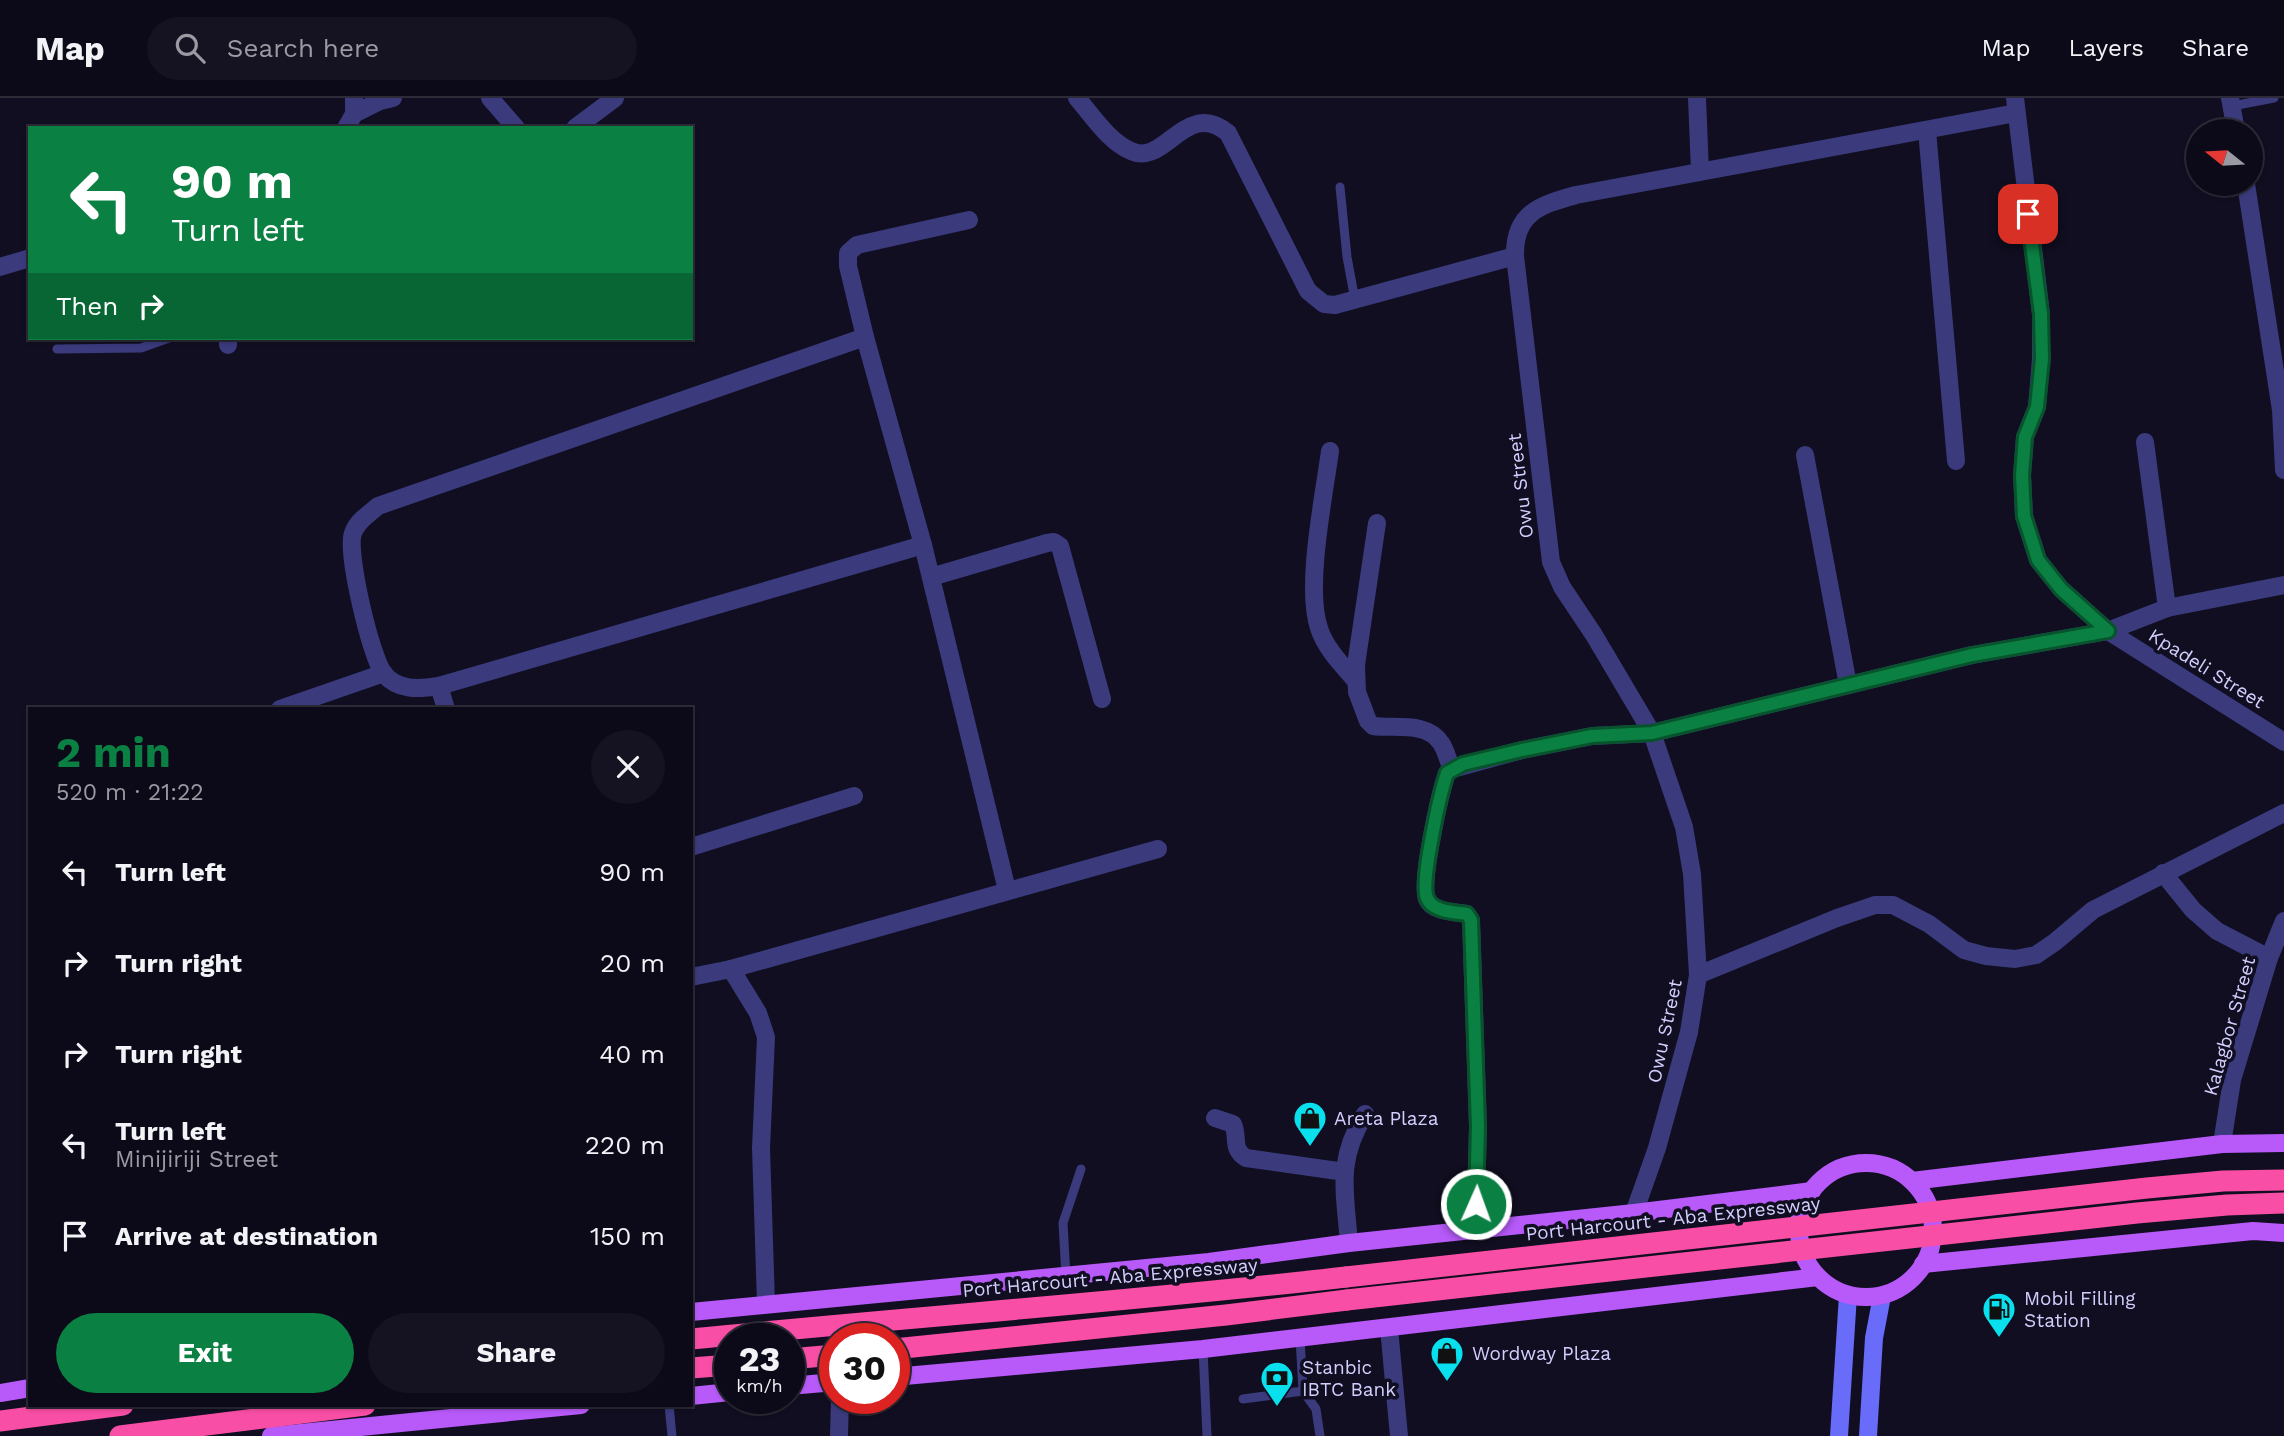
<!DOCTYPE html>
<html lang="en">
<head>
<meta charset="utf-8">
<style>
	body { margin:0; font-family:"Work Sans",sans-serif; background:#151321; color:#f1f3f6; height:100vh; display:flex; flex-direction:column; font-size:26px; white-space:nowrap }
	* { box-sizing:border-box; margin:0 }
	p { font-size:23px; color:#9a9aa2 }
	.icon { flex:none; width:38px; height:38px; fill:none; stroke:currentColor; stroke-width:2; stroke-linecap:round; stroke-linejoin:round }
	.map { position:relative; flex:1; overflow:hidden }
	.panel { position:absolute; left:28px; top:609px; width:665px; height:700px; display:flex; flex-direction:column; background:#0c0a18; border-radius:0px; box-shadow:0 2px 5px #0004,0 0 0 2px #2c2b37 }
	.panel>* { flex:none }
	.guide { position:absolute; left:28px; top:28px; width:665px; height:214px; border-radius:0px; box-shadow:0 2px 5px #0004,0 0 0 2px #2c2b37; background:#0b8043; color:#fff; overflow:hidden }
	.needle { width:46px; rotate:288deg }
	.controls { position:absolute; left:2186px; top:21px; display:grid; gap:14px }
	.controls a { display:grid; place-items:center; width:77px; height:77px; border-radius:50%; background:#0c0a18; box-shadow:0 2px 5px #0004,0 0 0 2px #2c2b37; font-size:35px }
	.speed { position:absolute; left:714px; top:1225px; display:flex; gap:14px; font-size:35px; font-weight:700; text-align:center }
	.speed>* { display:grid; place-content:center; width:91px; height:91px; border-radius:50%; background:#0c0a18; box-shadow:0 2px 5px #0004,0 0 0 2px #2c2b37; line-height:1 }
	.speed small { font-size:18px; font-weight:400 }
	.speed .limit { border:10px solid #d22; background:#fff; color:#111 }
	.pin { position:absolute; display:grid; place-items:center; width:60px; height:60px; color:#fff; margin:-30px; border-radius:14px; box-shadow:0 4px 10px #0006 }
	.me { position:absolute; width:77px; margin:-38px; rotate:2deg; stroke-linejoin:round; filter:drop-shadow(0 0 5px #0008) }
	.turn { display:flex; align-items:center; gap:24px; height:147px; padding:0 28px; font-size:32px }
	.turn .icon { width:91px; height:91px; stroke-width:2.5 }
	.turn b { display:block; font-size:49px; line-height:60px }
	.then { display:flex; align-items:center; height:66px; padding:0 28px; background:#0003; gap:14px; font-size:26px }
	.round { display:grid; place-items:center; flex:none; width:74px; height:74px; border-radius:37px; background:#151321 }
	.head { display:flex; align-items:center; justify-content:space-between; height:119px; padding:0 28px }
	h1 { font-size:42px; font-weight:700; line-height:52px; color:#0b8043 }
	.cta { display:flex; gap:14px; margin-top:auto; padding:14px 28px }
	.cta a { flex:1; height:80px; border-radius:42px; background:#0b8043; color:#fff; font-size:28px; font-weight:700; line-height:80px; text-align:center }
	.cta a+a { background:#151321; color:#f1f3f6 }
	ul { padding:0; list-style:none }
	li { display:flex; align-items:center; gap:21px; height:91px; padding:0 28px }
	li div { flex:1 }
	li b { display:block; font-size:26px }
	li em { font-style:normal }
	header { display:flex; align-items:center; gap:42px; box-sizing:border-box; height:98px; padding:0 35px; background:#0c0a18; border-bottom:2px solid #2c2b37 }
	header strong { font-size:33px }
	nav { display:flex; gap:38px; margin-inline-start:auto; font-size:24px }
	.search { width:490px; height:63px; background:#151321; display:flex; align-items:center; gap:18px; box-sizing:border-box; padding:0 24px; border-radius:38px; color:#9a9aa2; font-size:26px }
	.map>svg:first-child { display:block }
	.lines { fill:none; stroke-linecap:round; stroke-linejoin:round }
	.lane { stroke:#3a3a7d; stroke-width:9 }
	.street { stroke:#3a3a7d; stroke-width:18 }
	.secondary { stroke:#696bf9; stroke-width:18 }
	.primary { stroke:#b75af9; stroke-width:18 }
	.highway { stroke:#f84ea6; stroke-width:21 }
	.highway-bridge { stroke:#f84ea6; stroke-width:21 }
	.route-casing { stroke:#07532c; stroke-width:18 }
	.route { stroke:#0b8043; stroke-width:12 }
	.labels { text-anchor:middle; stroke-width:7; stroke-linejoin:round; paint-order:stroke }
	.street-label { font-size:19px; fill:#d2cefd; stroke:#100e20 }
	.poi-label { font-size:19px; fill:#d2cefd; stroke:#100e20; text-anchor:start }
</style>
</head>
<body>
<header>
<strong>Map</strong>
<div class="search"><svg class="icon" aria-label="search" viewBox="0 0 24 24"><circle cx="10" cy="10" r="6"/><path d="M15 15l6 6"/></svg>Search here</div>
<nav><a>Map</a><a>Layers</a><a>Share</a></nav>
</header>
<div class="map">
<svg width="2284" height="1338" viewBox="0 0 2284 1338">
	<rect width="100%" height="100%" fill="#100e20"/>
	<g class="lines">
		<g class="lane">
			<polyline points="2232,8 2274,0"/>
			<polyline points="1340,89 1347,159 1355,202"/>
			<polyline points="57,251 141,250 169,240"/>
			<polyline points="1066,1179 1063,1125 1081,1071"/>
			<polyline points="1203,1251 1207,1338"/>
			<polyline points="1303,1293 1316,1311 1320,1338"/>
			<polyline points="1243,1301 1303,1293 1300,1240"/>
			<polyline points="669,1307 672,1338"/>
		</g>
		<g class="street">
			<polyline points="490,0 516,30"/>
			<path d="M 1077,0 C 1092,17 1109,44 1131,53 C 1165,69 1186,0 1228,35 L 1308,193 L 1324,206 L 1335,207 L 1515,158"/>
			<polyline points="1697,0 1700,74"/>
			<polyline points="2015,0 2041,216 2041,261 2037,309 2025,339 2022,377 2024,418 2038,462 2061,491 2108,533 2284,644"/>
			<polyline points="2230,0 2236,33"/>
			<polyline points="354,16 380,3 393,0"/>
			<polyline points="346,30 354,16 354,0"/>
			<polyline points="575,30 615,0"/>
			<polyline points="1927,32 1956,363"/>
			<polyline points="2246,86 2281,312 2284,372"/>
			<polyline points="969,122 857,147 848,155 848,168 865,239 923,447 1007,792"/>
			<polyline points="0,169 30,160"/>
			<path d="M 865,239 L 378,408 C 369,416 357,423 353,435 C 346,454 371,560 384,576 C 398,593 419,591 439,588 L 923,447"/>
			<polyline points="228,240 228,247"/>
			<polyline points="2145,344 2167,510"/>
			<path d="M 1330,353 C 1324,398 1305,489 1319,530 C 1325,550 1343,568 1356,583"/>
			<polyline points="1805,357 1848,587"/>
			<path d="M 1377,425 L 1356,567 L 1357,594 L 1368,623 L 1373,628 C 1395,631 1427,623 1441,645 C 1446,652 1448,663 1452,671"/>
			<polyline points="931,479 1047,445 1054,444 1060,448 1102,601"/>
			<polyline points="439,588 446,611"/>
			<polyline points="280,611 384,575"/>
			<polyline points="691,749 854,698"/>
			<polyline points="2163,775 2193,812 2217,833 2269,860"/>
			<polyline points="731,871 758,915 766,939 761,1050 766,1206"/>
			<polyline points="1698,877 1837,820 1875,807 1893,807 1929,826 1964,852 1986,858 2015,861 2036,857 2055,844 2093,812 2284,715"/>
			<polyline points="691,879 731,871 1158,751"/>
			<path d="M 1215,1020 L 1233,1026 C 1239,1040 1231,1051 1246,1060 L 1345,1074"/>
			<polyline points="2222,1046 2232,982 2269,860 2284,823"/>
			<path d="M 1634,1115 L 1657,1050 L 1689,934 L 1698,877 L 1692,776 L 1684,729 L 1652,635 L 1594,537 L 1562,489 L 1551,464 L 1515,158 C 1514,115 1540,107 1576,97 L 2016,15"/>
			<path d="M 1475,1131 L 1478,1029 L 1471,822 L 1467,816 C 1455,814 1432,814 1427,801 C 1420,784 1440,695 1447,675 L 1452,671 L 1522,652 L 1592,638 L 1652,635 L 1972,557 L 2108,533 L 2167,510 L 2284,487"/>
			<path d="M 1349,1145 C 1345,1093 1336,1063 1365,1016"/>
			<polyline points="1389,1230 1399,1338"/>
			<polyline points="839,1338 840,1300"/>
		</g>
		<g class="secondary">
			<polyline points="1839,1338 1848,1197"/>
			<polyline points="1868,1338 1874,1240 1882,1198"/>
		</g>
		<g class="primary">
			<circle cx="1866" cy="1132" r="67"/>
			<polyline points="1912,1083 2222,1046 2284,1045"/>
			<polyline points="1923,1166 2253,1133 2284,1135"/>
			<polyline points="691,1214 1209,1164 1349,1145 1634,1115 1812,1093"/>
			<polyline points="894,1279 1203,1251 1818,1179"/>
			<polyline points="789,1288 835,1284"/>
			<polyline points="0,1295 30,1290"/>
			<polyline points="691,1298 730,1294"/>
			<polyline points="271,1338 581,1307"/>
		</g>
		<g class="highway">
			<path d="M 691,1241 C 909,1219 1128,1204 1346,1179"/>
			<polyline points="894,1251 1226,1217 1347,1202"/>
			<polyline points="789,1261 835,1257"/>
			<polyline points="691,1270 730,1267"/>
			<polyline points="0,1323 123,1307"/>
			<polyline points="120,1338 365,1307"/>
		</g>
		<g class="highway-bridge">
			<polyline points="1346,1179 2147,1090 2223,1083 2284,1082"/>
			<polyline points="1347,1202 2137,1115 2227,1107 2284,1105"/>
		</g>
	</g>
	<g class="lines">
		<defs>
			<path id="route" d="M 1476,1106 L 1478,1029 L 1471,822 L 1467,816 C 1455,814 1432,814 1427,800 C 1420,784 1440,696 1447,675 L 1463,666 L 1522,652 L 1592,638 L 1652,635 L 1972,557 L 2108,533 L 2061,491 L 2038,462 L 2024,418 L 2022,377 L 2025,339 L 2037,309 L 2042,261 L 2041,216 L 2028,116"/>
		</defs>
		<use href="#route" class="route-casing"/>
		<use href="#route" class="route"/>
	</g>
	<defs>
		<symbol id="shop-pin" viewBox="-11 -11 22 30"><path d="M0 17L-7.5 6A9.5 9.5 0 1 1 7.5 6Z" fill="#09e0ee" stroke="#100e20"/><path d="M-5-2.5h2.3a2.7 3.5 0 0 1 5.4 0H5L5.5 6h-11ZM-1.5-2.5h3a1.5 2.3 0 0 0-3 0Z" fill="#111"/></symbol>
		<symbol id="fuel-pin" viewBox="-11 -11 22 30"><path d="M0 17L-7.5 6A9.5 9.5 0 1 1 7.5 6Z" fill="#09e0ee" stroke="#100e20"/><path d="M-5.5-6h7V0h2V4h1.3V-2.5L3-4.5l.8-.8L6-3V5H2.5V1h-1V6h-7ZM-4.2-4.7v3.2H.2V-4.7Z" fill="#111"/></symbol>
		<symbol id="bank-pin" viewBox="-11 -11 22 30"><path d="M0 17L-7.5 6A9.5 9.5 0 1 1 7.5 6Z" fill="#09e0ee" stroke="#100e20"/><path d="M-6-4H6V4H-6ZM0-2.3a2.3 2.3 0 1 0 0 4.6a2.3 2.3 0 1 0 0-4.6Z" fill="#111"/></symbol>
	</defs>
	<g fill-rule="evenodd">
		<use href="#shop-pin" x="1291" y="1001" width="38" height="52"/>
		<use href="#fuel-pin" x="1980" y="1192" width="38" height="52"/>
		<use href="#shop-pin" x="1428" y="1236" width="38" height="52"/>
		<use href="#bank-pin" x="1258" y="1261" width="38" height="52"/>
	</g>
	<g class="labels">
		<g class="street-label">
			<text transform="translate(1520 388) rotate(-97)" y="7">Owu Street</text>
			<text transform="translate(2207 570) rotate(32)" y="7">Kpadeli Street</text>
			<text transform="translate(2229 928) rotate(-74)" y="7">Kalagbor Street</text>
			<text transform="translate(1664 933) rotate(-78)" y="7">Owu Street</text>
			<text transform="translate(1673 1120) rotate(-6)" y="7">Port Harcourt - Aba Expressway</text>
			<text transform="translate(1110 1179) rotate(-5)" y="7">Port Harcourt - Aba Expressway</text>
		</g>
		<g class="poi-label">
			<text x="1334" y="1027">Areta Plaza</text>
			<text x="2024" y="1207">Mobil Filling<tspan x="2024" dy="22">Station</tspan></text>
			<text x="1472" y="1262">Wordway Plaza</text>
			<text x="1302" y="1276">Stanbic<tspan x="1302" dy="22">IBTC Bank</tspan></text>
		</g>
	</g>
</svg>
<div class="controls">
<a><svg class="needle" viewBox="-14 -14 28 28"><path d="M0-13l5 13h-10z" fill="#e53935"/><path d="M0 13l5-13h-10z" fill="#9a9aa2"/></svg></a>
</div>
<div class="speed"><div>23<small>km/h</small></div><div class="limit">30</div></div>
<div class="pin" style="left:2028px;top:116px;background:#d93025"><svg class="icon" aria-label="arrive" viewBox="0 0 24 24"><path d="M6 21V4h12l-3 4 3 4H6"/></svg></div>
<svg class="me" style="left:1476px;top:1106px" viewBox="-20 -20 40 40"><circle r="17" fill="#0b8043" stroke="#fff" stroke-width="3"/><path d="M0-11L8 9 0 5-8 9z" fill="#fff"/></svg>
<div class="guide">
<div class="turn"><svg class="icon" aria-label="left" viewBox="0 0 24 24"><path d="M17 20v-9H6M10 6l-5 5 5 5"/></svg><div><b>90 m</b>Turn left</div></div>
<div class="then">Then<svg class="icon" aria-label="right" viewBox="0 0 24 24"><path d="M7 20v-9h11M14 6l5 5-5 5"/></svg></div>
</div>
<section class="panel">
<div class="head"><div><h1>2 min</h1><p>520 m · 21:22</p></div><a class="round"><svg class="icon" aria-label="close" viewBox="0 0 24 24"><path d="M6 6l12 12M18 6L6 18"/></svg></a></div>
<ul>
<li><svg class="icon" aria-label="left" viewBox="0 0 24 24"><path d="M17 20v-9H6M10 6l-5 5 5 5"/></svg><div><b>Turn left</b></div><em>90 m</em></li>
<li><svg class="icon" aria-label="right" viewBox="0 0 24 24"><path d="M7 20v-9h11M14 6l5 5-5 5"/></svg><div><b>Turn right</b></div><em>20 m</em></li>
<li><svg class="icon" aria-label="right" viewBox="0 0 24 24"><path d="M7 20v-9h11M14 6l5 5-5 5"/></svg><div><b>Turn right</b></div><em>40 m</em></li>
<li><svg class="icon" aria-label="left" viewBox="0 0 24 24"><path d="M17 20v-9H6M10 6l-5 5 5 5"/></svg><div><b>Turn left</b><p>Minijiriji Street</p></div><em>220 m</em></li>
<li><svg class="icon" aria-label="arrive" viewBox="0 0 24 24"><path d="M6 21V4h12l-3 4 3 4H6"/></svg><div><b>Arrive at destination</b></div><em>150 m</em></li>
</ul>
<div class="cta"><a>Exit</a><a>Share</a></div>
</section>
</div>
</body>
</html>
